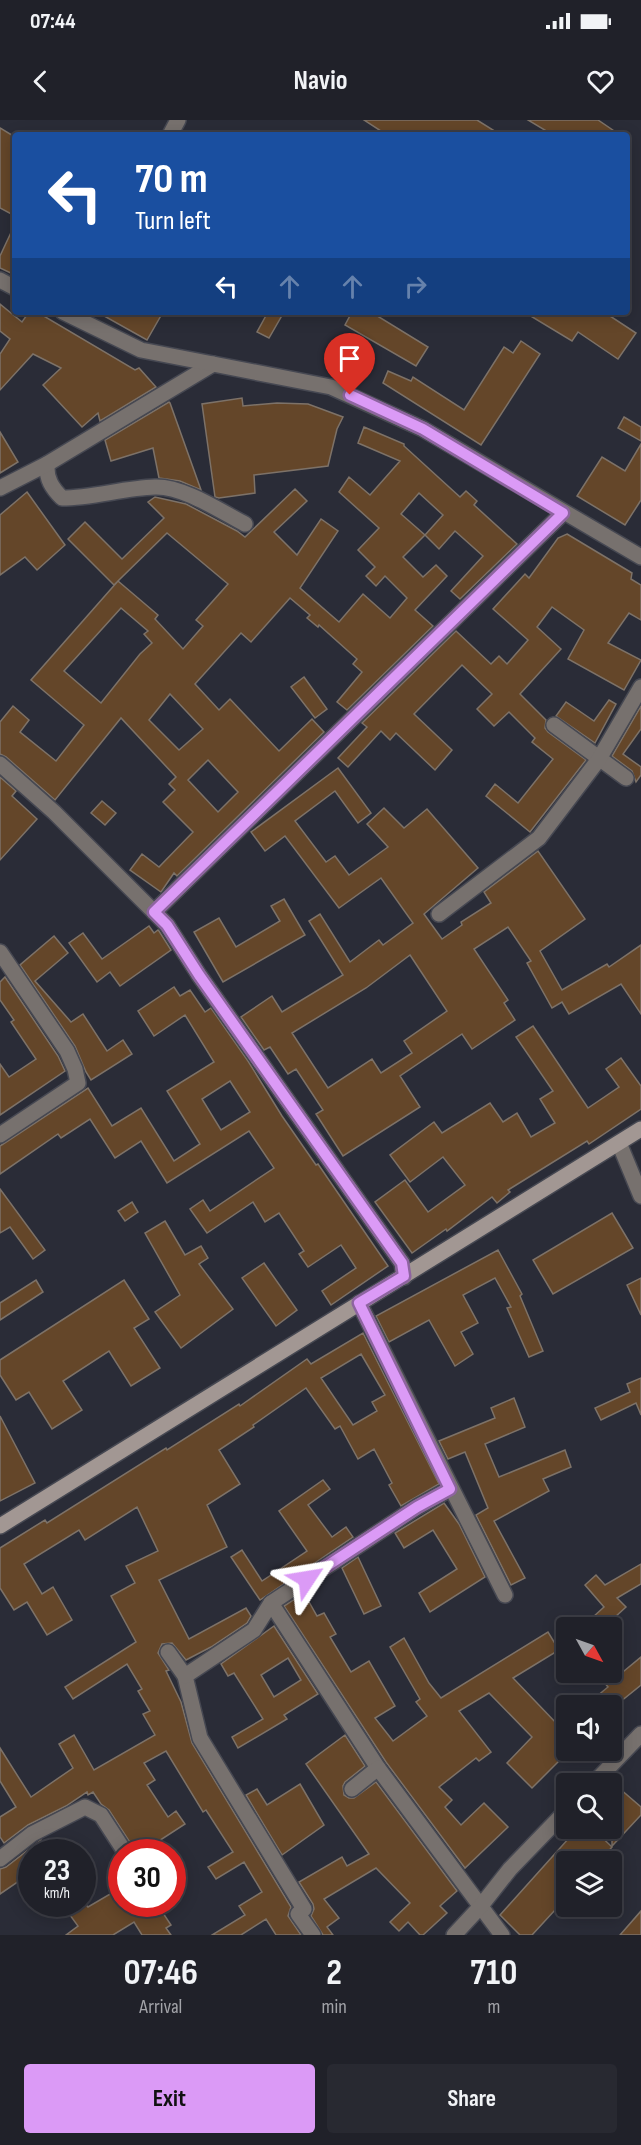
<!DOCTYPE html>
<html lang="en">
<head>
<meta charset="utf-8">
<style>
	body { margin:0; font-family:"Sofia Sans Condensed",sans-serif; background:#282931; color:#f1f3f6; height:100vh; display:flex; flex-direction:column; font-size:22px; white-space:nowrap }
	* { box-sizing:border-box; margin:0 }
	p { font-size:20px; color:#a2a3a8 }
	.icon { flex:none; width:33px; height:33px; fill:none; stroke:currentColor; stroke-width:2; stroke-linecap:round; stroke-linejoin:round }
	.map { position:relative; height:1815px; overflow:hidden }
	.side { display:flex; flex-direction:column; background:#202129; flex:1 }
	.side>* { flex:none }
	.top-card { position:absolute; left:12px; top:12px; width:618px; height:183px; border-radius:6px; box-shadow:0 3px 15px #0003,0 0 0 2px #3d3e46; background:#1a4fa0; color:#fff; overflow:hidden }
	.needle { width:39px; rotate:130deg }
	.buttons { position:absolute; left:556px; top:1497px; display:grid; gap:12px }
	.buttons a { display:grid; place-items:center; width:66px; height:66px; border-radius:6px; background:#202129; box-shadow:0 3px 15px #0003,0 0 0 2px #3d3e46; font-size:30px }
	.speed { position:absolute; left:18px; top:1719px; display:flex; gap:12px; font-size:30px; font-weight:700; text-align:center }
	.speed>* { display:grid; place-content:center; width:78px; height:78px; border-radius:50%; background:#202129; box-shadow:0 3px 15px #0003,0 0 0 2px #3d3e46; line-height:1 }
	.speed small { font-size:15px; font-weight:400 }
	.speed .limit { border:9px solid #d22; background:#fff; color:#111 }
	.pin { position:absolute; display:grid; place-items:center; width:51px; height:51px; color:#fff; margin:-62px -26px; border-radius:50% 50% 50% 0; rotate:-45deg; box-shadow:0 0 6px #0007 }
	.pin .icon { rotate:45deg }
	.me { position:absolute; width:66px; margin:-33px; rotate:57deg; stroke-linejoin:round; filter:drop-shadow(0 0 4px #0008) }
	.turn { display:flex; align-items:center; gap:21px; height:126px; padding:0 24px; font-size:27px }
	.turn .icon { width:78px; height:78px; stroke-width:2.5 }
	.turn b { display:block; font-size:42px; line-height:51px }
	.lanes { display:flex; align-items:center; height:57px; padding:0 24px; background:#0003; justify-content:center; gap:30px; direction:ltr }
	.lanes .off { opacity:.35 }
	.eta { display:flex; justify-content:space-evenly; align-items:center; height:102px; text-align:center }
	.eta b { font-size:36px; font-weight:700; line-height:42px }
	.button { display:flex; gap:12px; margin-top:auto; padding:12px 24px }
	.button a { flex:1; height:69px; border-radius:6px; background:#db9af6; color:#111; font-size:24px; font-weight:700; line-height:69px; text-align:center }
	.button a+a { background:#282931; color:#f1f3f6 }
	.status { display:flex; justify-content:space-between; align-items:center; height:42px; padding:0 30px; background:#202129; direction:ltr }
	.status svg { height:16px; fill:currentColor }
	header { display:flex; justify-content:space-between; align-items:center; height:78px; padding:0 24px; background:#202129; font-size:27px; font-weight:700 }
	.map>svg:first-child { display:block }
	.building { fill:#644629; stroke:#7d7268; stroke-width:1.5; fill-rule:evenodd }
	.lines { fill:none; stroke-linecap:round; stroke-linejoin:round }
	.minor-casing { stroke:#464852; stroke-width:18 }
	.tertiary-casing { stroke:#464852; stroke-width:18 }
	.secondary-casing { stroke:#464852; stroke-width:18 }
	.minor { stroke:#77716e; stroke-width:15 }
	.tertiary { stroke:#77716e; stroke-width:15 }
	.secondary { stroke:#a29793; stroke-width:15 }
	.route-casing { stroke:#8e64a0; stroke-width:15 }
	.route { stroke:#db9af6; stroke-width:10 }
</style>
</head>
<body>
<div class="status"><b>07:44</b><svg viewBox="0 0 49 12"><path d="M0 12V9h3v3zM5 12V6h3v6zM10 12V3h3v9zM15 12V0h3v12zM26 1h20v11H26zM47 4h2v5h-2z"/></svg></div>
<header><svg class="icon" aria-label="back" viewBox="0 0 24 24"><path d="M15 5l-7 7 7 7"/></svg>Navio<svg class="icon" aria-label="heart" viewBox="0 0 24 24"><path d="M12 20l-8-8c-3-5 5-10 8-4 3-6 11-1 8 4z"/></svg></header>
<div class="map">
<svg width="641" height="1815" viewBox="0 0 641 1815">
	<rect width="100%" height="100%" fill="#2a2c37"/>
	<g class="building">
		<polygon points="364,0 477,0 501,15 387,15"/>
		<polygon points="528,0 598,0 620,15 553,15"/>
		<polygon points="0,8 15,17 15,96 0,88"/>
		<polygon points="15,104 15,155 0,148 0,136"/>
		<polygon points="0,184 22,202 29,192 37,192 135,250 139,248 156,267 100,301 98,293 82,307 43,265 61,248 33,234 0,270 0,234 10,219 0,211"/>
		<polygon points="97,192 163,192 147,220"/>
		<polygon points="268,192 284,192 269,218 257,212"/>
		<polygon points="352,192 371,192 428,227 416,246 345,205"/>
		<polygon points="524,192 604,192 636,213 618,239 578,212 572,221"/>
		<polygon points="521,221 540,234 481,325 383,263 388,251 411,261 413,257 464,290 504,227 513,233"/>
		<polygon points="337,227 359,237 352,254 329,244"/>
		<polygon points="242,278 243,286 277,283 308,284 343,297 337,309 328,346 254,355 255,373 219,378 215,377 202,284"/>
		<polygon points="169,282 170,283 201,370 180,361 159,358 153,328 111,341 105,320"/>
		<polygon points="624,297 641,307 641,321 618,308"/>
		<path d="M 364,307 L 404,324 L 404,326 L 460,377 L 466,371 L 477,381 L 474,385 L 517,424 L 460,479 L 451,471 L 483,436 L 455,411 L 439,429 L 425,415 L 403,437 L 423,457 L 436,445 L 447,456 L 415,490 L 433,506 L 347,590 L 337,582 L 362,552 L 353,544 L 357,539 L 319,505 L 318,507 L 307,498 L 310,495 L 290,478 L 251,522 L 241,513 L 195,564 L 219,590 L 230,579 L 279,631 L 312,599 L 324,612 L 177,756 L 174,753 L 161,772 L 130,750 L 142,734 L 159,747 L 193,712 L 163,682 L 175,670 L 169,664 L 176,657 L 121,598 L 55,680 L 6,637 L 0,634 L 0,602 L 13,586 L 29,600 L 20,612 L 56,641 L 84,605 L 31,560 L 118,461 L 114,465 L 68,419 L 85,402 L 122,439 L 164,398 L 148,382 L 155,377 L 186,384 L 237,411 L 245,417 L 295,369 L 307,381 L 274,412 L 297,435 L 321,399 L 338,411 L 300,468 L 339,502 L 363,474 L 390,498 L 407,478 L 385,456 L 376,466 L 366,456 L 375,447 L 358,430 L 379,408 L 339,372 L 349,357 L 370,375 L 400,341 L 358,323 ZM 419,373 L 443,395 L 425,415 L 401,394 ZM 167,413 L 228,464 L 196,500 L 203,506 L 183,529 L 155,499 L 158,495 L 118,461 ZM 121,488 L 148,511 L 144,514 L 152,523 L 140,534 L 101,583 L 64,551 ZM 170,574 L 203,609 L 179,630 L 149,600 ZM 208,640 L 238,672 L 218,692 L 188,660 Z"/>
		<polygon points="0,312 18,342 0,353"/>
		<polygon points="641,324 641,380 625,405 577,376 602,337 625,351"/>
		<polygon points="27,372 65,425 37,450 25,437 0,455 0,395"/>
		<polygon points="567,414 632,453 631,459 641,465 641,500 629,493 608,523 641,540 624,570 568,539 584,510 552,487 537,507 561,529 520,574 546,600 545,608 548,612 586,640 530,712 486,676 495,664 518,683 553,639 532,622 535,618 509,592 494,606 477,589 492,574 462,545 414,594 452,630 435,650 396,613 390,620 381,611 348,647 338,638 367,607 362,603 456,511 491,544 499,536 507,544 528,520 493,489 525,454 529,458 558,418"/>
		<polygon points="304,557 327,589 315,598 291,567"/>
		<polygon points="609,580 616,584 595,623 556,596 566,582 594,601"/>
		<polygon points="641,586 641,609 623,634 641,647 641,655 636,662 632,651 612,636"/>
		<path d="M 338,648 L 371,693 L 358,703 L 335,671 L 295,701 L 326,742 L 335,736 L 349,755 L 388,727 L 367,704 L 384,688 L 404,708 L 427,689 L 478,748 L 424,794 L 442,819 L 462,805 L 461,802 L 491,783 L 484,772 L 538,731 L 585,799 L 540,831 L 562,870 L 607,844 L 609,847 L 641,825 L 641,894 L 621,864 L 569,894 L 562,882 L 552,888 L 527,843 L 531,841 L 508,807 L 474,829 L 508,880 L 504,883 L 515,900 L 472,929 L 462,914 L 400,956 L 420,987 L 343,1036 L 316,994 L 323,990 L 296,949 L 288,954 L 270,927 L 264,930 L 241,897 L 272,876 L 282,892 L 343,855 L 309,801 L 320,794 L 350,842 L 379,820 L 383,825 L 413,803 L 381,758 L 339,788 L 285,716 L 265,731 L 251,712 ZM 410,835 L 447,891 L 404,921 L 412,933 L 381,953 L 372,939 L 328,968 L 292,913 L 366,868 Z"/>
		<polygon points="0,657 16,671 12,676 37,699 0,740"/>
		<polygon points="102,681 116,693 105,705 91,693"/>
		<polygon points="284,779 305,815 223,862 194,812 219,798 236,827 280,801 271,786"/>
		<polygon points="149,806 154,813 158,810 159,811 171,830 120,866 110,852 97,862 69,823 83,813 102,839"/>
		<polygon points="54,816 68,833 35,861 71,902 83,894 107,931 123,920 132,934 91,960 86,952 75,926 20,845"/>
		<polygon points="5,857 58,936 65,951 0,995 0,944 9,957 36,939 11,902 14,900 0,880 0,862"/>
		<path d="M 174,867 L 180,876 L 190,870 L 205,892 L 211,888 L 248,941 L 282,996 L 316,1045 L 318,1044 L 388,1146 L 331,1185 L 322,1171 L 356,1148 L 341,1125 L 308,1147 L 299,1134 L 304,1131 L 279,1093 L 265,1102 L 253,1082 L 207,1113 L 190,1089 L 203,1080 L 210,1091 L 274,1048 L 249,1011 L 167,1063 L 141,1021 L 115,1038 L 90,999 L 61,1018 L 58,1014 L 0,1054 L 0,1026 L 88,968 L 112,1006 L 141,988 L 174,1041 L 200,1024 L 167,971 L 214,942 L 185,895 L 154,916 L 138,891 ZM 230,961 L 250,992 L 221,1010 L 202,979 Z"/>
		<polygon points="533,906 588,988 619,967 606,949 621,938 641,966 641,989 589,1024 587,1021 508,1070 510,1072 497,1083 492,1077 447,1111 446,1109 412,1133 375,1082 405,1060 428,1092 465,1065 443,1037 410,1062 390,1035 434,1002 442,1013 490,983 503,1002 517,993 531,1017 555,1003 540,979 553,971 516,917"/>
		<polygon points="0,1069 45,1130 33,1139 10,1107 0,1113"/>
		<polygon points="132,1082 138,1092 125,1101 118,1091"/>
		<polygon points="612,1093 633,1128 553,1174 533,1140"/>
		<polygon points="165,1101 185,1135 201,1126 208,1138 199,1144 233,1189 181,1228 155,1192 180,1175 145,1113"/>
		<polygon points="498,1130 522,1174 520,1176 543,1231 529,1237 507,1188 511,1187 495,1158 463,1175 478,1203 461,1212 473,1234 455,1246 429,1200 389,1222 376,1196"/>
		<polygon points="264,1143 297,1190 276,1206 242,1158"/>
		<polygon points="641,1158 641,1195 627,1165"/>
		<polygon points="36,1160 43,1172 0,1200 0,1183"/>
		<polygon points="124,1160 149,1199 134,1208 160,1248 131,1266 109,1231 63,1261 82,1290 52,1309 29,1272 16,1280 0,1255 0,1240"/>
		<path d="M 363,1213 L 439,1364 L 401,1386 L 389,1365 L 392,1363 L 374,1329 L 358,1339 L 340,1306 L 335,1309 L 306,1268 L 253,1305 L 254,1307 L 219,1330 L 240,1364 L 207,1385 L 227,1427 L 159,1460 L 189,1519 L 246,1488 L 251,1496 L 247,1503 L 211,1527 L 186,1540 L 172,1523 L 162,1524 L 158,1533 L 169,1550 L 166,1551 L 181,1582 L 192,1623 L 291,1787 L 288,1796 L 301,1815 L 276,1815 L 266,1799 L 241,1815 L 212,1815 L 245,1795 L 239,1786 L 262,1772 L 244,1742 L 216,1759 L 208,1747 L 233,1732 L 206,1690 L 203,1692 L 166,1631 L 144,1643 L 155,1660 L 147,1665 L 168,1697 L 176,1691 L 185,1704 L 142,1732 L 135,1732 L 133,1727 L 109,1690 L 101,1684 L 93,1672 L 88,1675 L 87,1672 L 66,1686 L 28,1705 L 4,1723 L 0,1717 L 0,1697 L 16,1687 L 0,1661 L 0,1628 L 31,1677 L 73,1648 L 59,1624 L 74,1615 L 94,1650 L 155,1615 L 143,1594 L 150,1591 L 138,1571 L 142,1569 L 127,1544 L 73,1579 L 65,1567 L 136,1522 L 111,1476 L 135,1463 L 126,1446 L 158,1431 L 137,1387 L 85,1420 L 79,1410 L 24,1444 L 42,1474 L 53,1467 L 72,1500 L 47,1515 L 27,1482 L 14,1490 L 0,1468 L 0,1428 L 45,1400 L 47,1403 L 166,1328 L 167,1330 L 239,1284 L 240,1286 L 307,1239 L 311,1244 ZM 361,1234 L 385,1275 L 372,1282 L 377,1291 L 353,1305 L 321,1258 Z"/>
		<polygon points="641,1258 641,1295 636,1283 601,1300 595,1288 630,1272 627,1264"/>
		<polygon points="514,1278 525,1307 485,1324 499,1357 565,1330 571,1347 543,1359 549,1371 494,1401 525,1458 511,1465 476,1395 488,1388 465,1332 448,1339 439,1321 495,1298 491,1288"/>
		<polygon points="0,1296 35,1363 0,1381"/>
		<polygon points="323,1360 330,1369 308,1385 332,1417 346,1407 353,1417 260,1480 231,1437 242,1430 262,1461 307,1431 279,1391"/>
		<polygon points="444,1383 459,1404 485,1457 430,1492 419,1473 457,1449 433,1410 404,1428 395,1413"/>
		<polygon points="358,1437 381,1486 364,1494 342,1448"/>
		<polygon points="641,1444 641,1464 617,1478 626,1487 603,1508 581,1508 604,1487 585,1465 596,1455 605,1465"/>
		<polygon points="304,1473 317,1496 324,1493 336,1514 330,1517 351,1552 369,1541 395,1586 375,1598 393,1621 427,1596 416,1582 420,1579 390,1527 404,1518 429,1563 441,1578 548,1512 559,1530 513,1558 559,1606 567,1600 567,1633 532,1668 507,1643 532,1617 489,1573 459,1591 491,1632 479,1641 476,1638 439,1667 452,1680 445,1687 461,1705 484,1683 508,1707 465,1748 386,1642 284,1486"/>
		<path d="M 274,1506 L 318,1574 L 284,1595 L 287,1599 L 238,1628 L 232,1617 L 263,1599 L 234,1553 L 228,1556 L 221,1544 ZM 288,1538 L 301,1560 L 274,1577 L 261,1555 Z"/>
		<polygon points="641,1537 641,1565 615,1586 585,1586 608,1567 596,1552 615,1552 618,1556"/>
		<polygon points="345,1615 365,1646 345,1662 343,1666 344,1675 349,1678 354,1678 376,1662 457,1771 440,1786 447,1793 423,1815 420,1815 408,1802 399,1811 390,1802 410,1783 376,1748 324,1779 339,1798 327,1807 333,1815 323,1815 311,1796 314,1789 313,1784 299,1762 342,1737 347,1746 369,1734 306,1644"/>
		<polygon points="612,1662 641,1687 641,1695 612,1726"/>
		<polygon points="300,1664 324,1705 282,1735 246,1675 257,1669 267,1685"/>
		<polygon points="578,1708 592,1708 612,1727 599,1742 567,1742 567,1777 532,1815 520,1815 500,1795"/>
		<polygon points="41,1720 50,1732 32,1732 32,1752 0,1774 0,1749 6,1747"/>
		<polygon points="122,1767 122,1784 157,1784 171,1805 166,1808 171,1815 142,1815 134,1802 113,1815 66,1815 78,1806 62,1784 85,1784 88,1787"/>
		<polygon points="641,1791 641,1815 620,1815"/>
	</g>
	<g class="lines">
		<defs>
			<g id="minor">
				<path d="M 47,344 C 46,359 52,368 62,378 C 93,378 123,368 155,367 C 183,366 220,391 245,404"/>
				<polyline points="0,368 47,344 213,244"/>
				<polyline points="554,605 626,658"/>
				<polyline points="0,644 54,692 167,805 199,855 402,1143 404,1157"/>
				<polyline points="154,792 563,393"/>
				<polyline points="439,794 539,718 599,639 641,567"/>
				<polyline points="0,832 67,931 75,949 78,963 0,1015"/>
				<polyline points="619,1023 641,1076"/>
				<polyline points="359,1183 505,1475"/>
				<polyline points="271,1483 254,1510 185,1556 200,1618 304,1789 298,1794 313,1815"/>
				<polyline points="168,1532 185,1556"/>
				<polyline points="378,1648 271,1483 417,1387 450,1369"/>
				<polyline points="352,1669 378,1648 502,1815"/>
				<polyline points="0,1739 32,1714 85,1687 101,1695 125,1732"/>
			</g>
			<g id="tertiary">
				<polyline points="170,15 178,0"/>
				<polyline points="0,160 15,168"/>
				<polyline points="63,192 141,230 331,267 423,309 641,437"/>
				<polyline points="593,1664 641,1614"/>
				<polyline points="454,1815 480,1787 510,1749 567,1690"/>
			</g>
			<polyline id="secondary" points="0,1406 641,1009"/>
		</defs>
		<use href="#minor" class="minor-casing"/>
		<use href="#tertiary" class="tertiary-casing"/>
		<use href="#secondary" class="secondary-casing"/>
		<use href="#minor" class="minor"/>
		<use href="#tertiary" class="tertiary"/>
		<use href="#secondary" class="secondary"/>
	</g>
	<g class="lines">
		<defs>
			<polyline id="route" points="307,1459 417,1387 450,1369 359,1183 404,1156 402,1143 199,855 167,805 154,792 563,393 423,309 350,275"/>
		</defs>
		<use href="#route" class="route-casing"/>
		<use href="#route" class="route"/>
	</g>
</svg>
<div class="buttons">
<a><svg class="needle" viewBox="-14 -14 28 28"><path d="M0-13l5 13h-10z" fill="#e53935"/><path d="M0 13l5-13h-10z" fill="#a2a3a8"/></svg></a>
<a><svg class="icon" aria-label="sound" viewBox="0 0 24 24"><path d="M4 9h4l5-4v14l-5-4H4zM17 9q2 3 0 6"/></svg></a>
<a><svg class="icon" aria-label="search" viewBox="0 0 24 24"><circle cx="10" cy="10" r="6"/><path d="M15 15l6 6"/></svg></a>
<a><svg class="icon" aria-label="layers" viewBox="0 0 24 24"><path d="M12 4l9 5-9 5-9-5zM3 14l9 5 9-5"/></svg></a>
</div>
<div class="speed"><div>23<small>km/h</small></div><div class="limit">30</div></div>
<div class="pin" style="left:350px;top:275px;background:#d93025"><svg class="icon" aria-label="arrive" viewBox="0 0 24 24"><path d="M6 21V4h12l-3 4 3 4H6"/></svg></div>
<svg class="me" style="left:307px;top:1459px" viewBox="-20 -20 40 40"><path d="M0-17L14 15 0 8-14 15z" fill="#db9af6" stroke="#fff" stroke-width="4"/></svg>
<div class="top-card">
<div class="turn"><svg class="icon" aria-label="left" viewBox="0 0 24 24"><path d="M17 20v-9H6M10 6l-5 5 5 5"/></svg><div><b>70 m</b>Turn left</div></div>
<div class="lanes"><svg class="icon" aria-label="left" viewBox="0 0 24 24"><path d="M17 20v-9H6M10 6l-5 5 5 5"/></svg><svg class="icon off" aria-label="ahead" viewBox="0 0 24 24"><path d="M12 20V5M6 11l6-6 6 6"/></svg><svg class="icon off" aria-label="ahead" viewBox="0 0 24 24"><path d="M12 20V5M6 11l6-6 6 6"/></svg><svg class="icon off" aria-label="right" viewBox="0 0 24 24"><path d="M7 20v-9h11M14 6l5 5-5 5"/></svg></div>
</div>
</div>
<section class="side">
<div class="eta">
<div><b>07:46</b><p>Arrival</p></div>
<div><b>2</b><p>min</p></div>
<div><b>710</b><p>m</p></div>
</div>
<div class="button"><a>Exit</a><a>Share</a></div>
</section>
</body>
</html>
